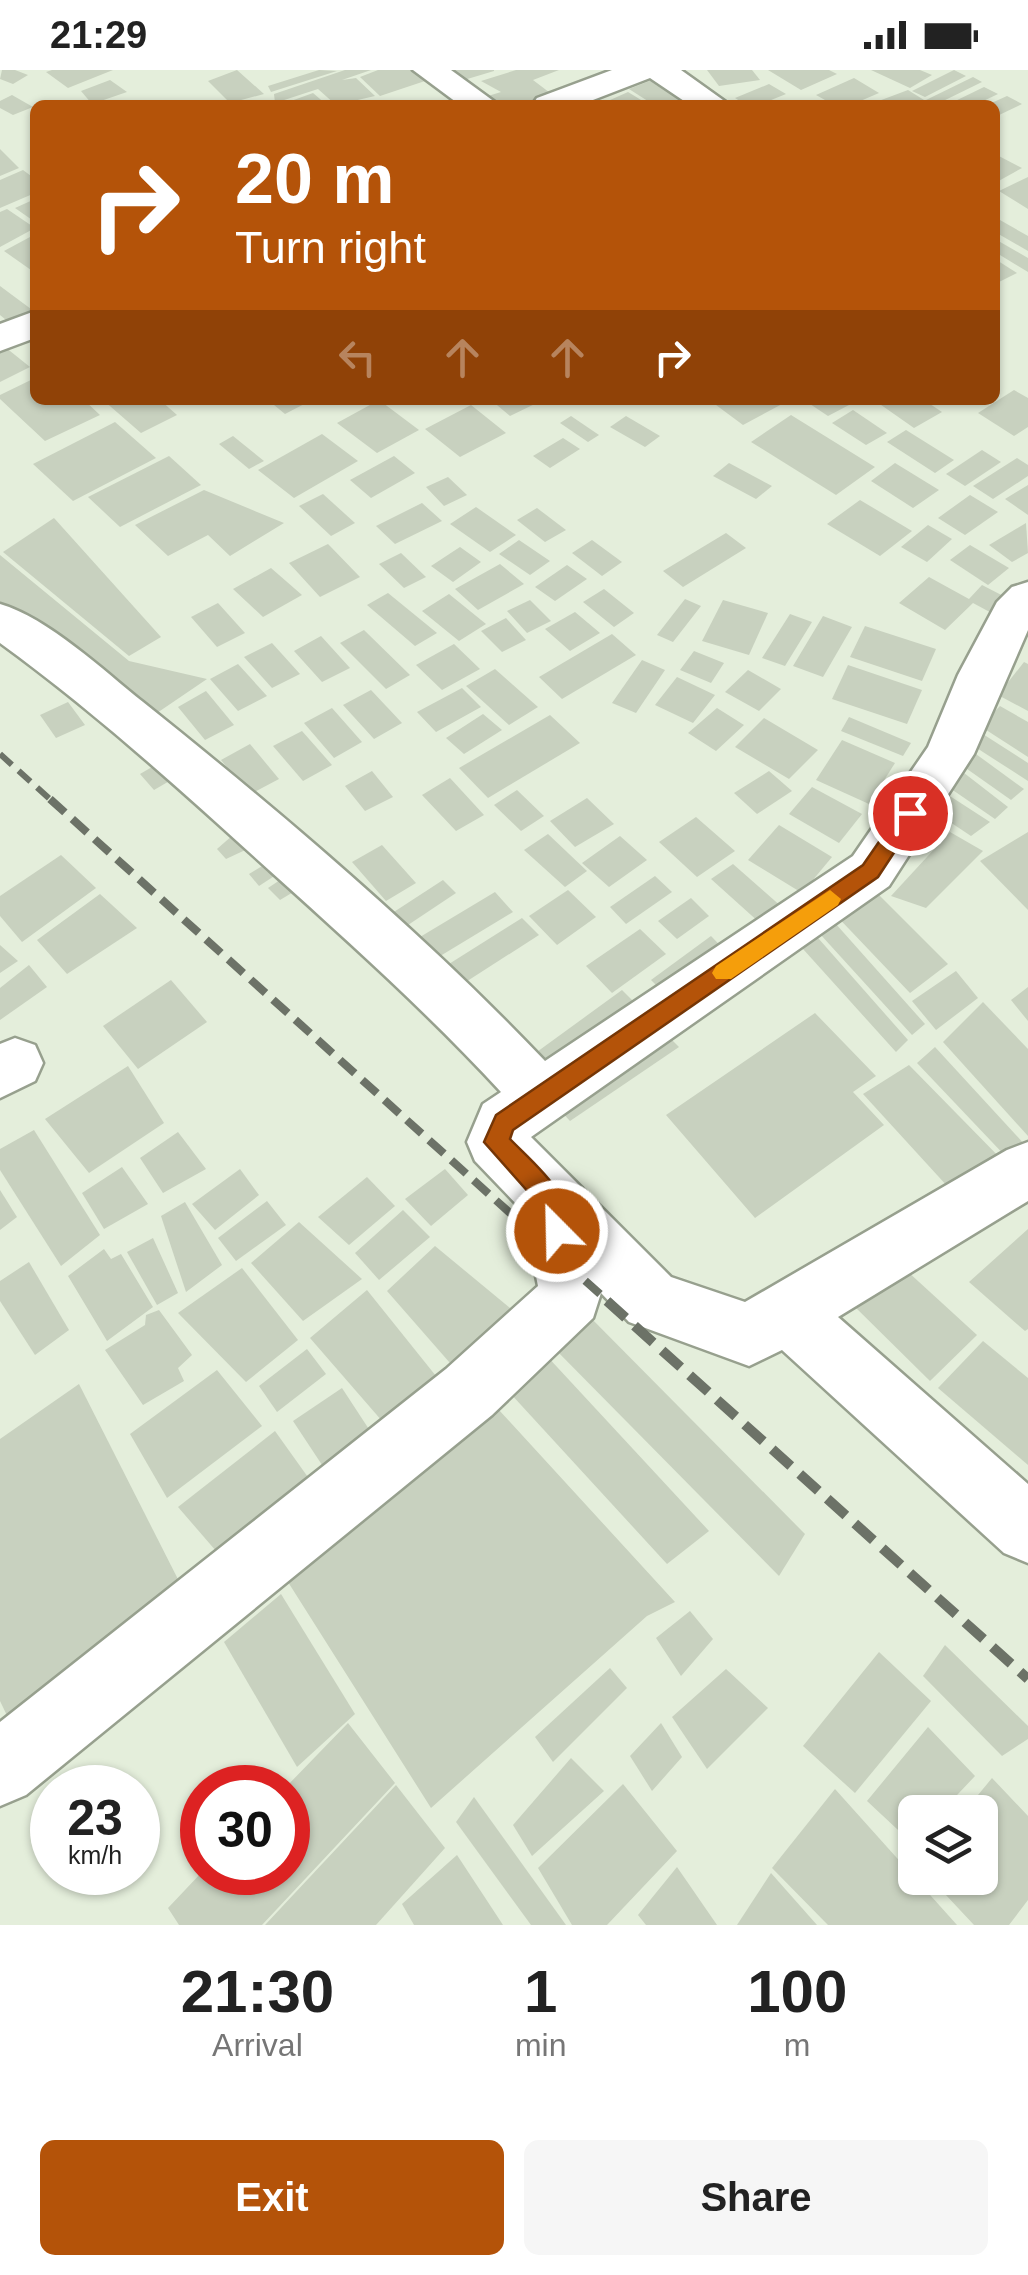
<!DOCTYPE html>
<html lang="en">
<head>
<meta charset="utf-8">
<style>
	body { margin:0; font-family:Arial,sans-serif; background:#f6f6f6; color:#222; height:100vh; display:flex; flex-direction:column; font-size:38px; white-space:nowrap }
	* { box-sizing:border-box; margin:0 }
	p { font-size:32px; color:#767676 }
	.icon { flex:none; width:55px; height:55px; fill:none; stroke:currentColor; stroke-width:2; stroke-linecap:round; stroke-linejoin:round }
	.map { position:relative; height:1855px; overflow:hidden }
	.drawer { display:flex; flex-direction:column; background:#fff; flex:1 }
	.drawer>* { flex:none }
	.hud { position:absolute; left:30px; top:30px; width:970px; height:305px; border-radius:15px; box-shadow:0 2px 8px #0004; background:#b45309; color:#fff; overflow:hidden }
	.buttons { position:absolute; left:898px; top:1725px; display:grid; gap:20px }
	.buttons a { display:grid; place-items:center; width:100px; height:100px; border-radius:15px; background:#fff; box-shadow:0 2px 8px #0004; font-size:50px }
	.speed { position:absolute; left:30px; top:1695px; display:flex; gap:20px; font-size:50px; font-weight:700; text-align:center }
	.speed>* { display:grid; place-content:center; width:130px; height:130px; border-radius:50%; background:#fff; box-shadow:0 2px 8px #0004; line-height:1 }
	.speed small { font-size:25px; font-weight:400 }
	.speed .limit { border:15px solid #d22; background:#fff; color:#111 }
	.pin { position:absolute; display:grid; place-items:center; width:85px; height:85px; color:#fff; margin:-42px; border:5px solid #fff; border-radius:50%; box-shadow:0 2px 10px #0007 }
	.me { position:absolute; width:110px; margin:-55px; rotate:337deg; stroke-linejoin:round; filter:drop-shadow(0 0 8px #0008) }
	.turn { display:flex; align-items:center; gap:35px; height:210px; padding:0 40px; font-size:45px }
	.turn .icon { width:130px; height:130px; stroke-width:2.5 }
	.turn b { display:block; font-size:70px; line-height:85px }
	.lanes { display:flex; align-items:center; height:95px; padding:0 40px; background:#0003; justify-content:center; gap:50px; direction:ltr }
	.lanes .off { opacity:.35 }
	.eta { display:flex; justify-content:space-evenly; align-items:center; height:170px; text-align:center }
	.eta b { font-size:60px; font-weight:600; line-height:70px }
	.button { display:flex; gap:20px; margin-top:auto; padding:20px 40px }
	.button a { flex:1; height:115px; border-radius:15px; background:#b45309; color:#fff; font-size:40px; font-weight:600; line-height:115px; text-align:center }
	.button a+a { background:#f6f6f6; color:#222 }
	.status { display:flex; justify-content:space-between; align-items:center; height:70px; padding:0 50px; background:#fff; direction:ltr }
	.status svg { height:28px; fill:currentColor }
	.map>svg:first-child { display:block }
	.building { fill:#c8d1bf }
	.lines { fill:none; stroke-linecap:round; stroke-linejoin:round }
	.minor-casing { stroke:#97a08e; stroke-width:5 }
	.minor { fill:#fff; fill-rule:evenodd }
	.rail-far2 { stroke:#6c7267; stroke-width:6; stroke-dasharray:16 9; stroke-linecap:butt }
	.rail-far1 { stroke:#6c7267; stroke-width:8; stroke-dasharray:20 10; stroke-linecap:butt }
	.rail { stroke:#6c7267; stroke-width:10; stroke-dasharray:25 12; stroke-linecap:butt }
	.route { fill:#b45309; stroke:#753606; stroke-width:2.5 }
	.slow { fill:#f59e0b }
</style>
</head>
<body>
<div class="status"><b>21:29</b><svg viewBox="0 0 49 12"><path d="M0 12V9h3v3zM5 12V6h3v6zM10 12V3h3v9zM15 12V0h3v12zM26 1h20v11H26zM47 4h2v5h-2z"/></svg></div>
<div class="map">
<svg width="1028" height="1855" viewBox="0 0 1028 1855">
	<rect width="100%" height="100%" fill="#e4eedb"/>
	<g class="building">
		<polygon points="2,0 15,0 28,5 13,14 0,9"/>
		<polygon points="52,0 113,0 68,18 46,2"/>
		<polygon points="237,0 264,24 230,33 208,11"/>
		<polygon points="319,0 337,1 271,22 268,16"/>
		<polygon points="345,0 371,0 342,10 356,8 375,26 336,35 318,19 275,33 274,24"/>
		<polygon points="378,0 419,0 431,9 380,26 360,7"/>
		<polygon points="440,0 494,0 494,1 454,13"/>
		<polygon points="516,0 559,0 533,10 562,32 500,35 488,26 501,22 481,11"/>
		<polygon points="707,0 752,0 760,10 719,16"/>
		<polygon points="768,0 829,0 837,4 801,20"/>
		<polygon points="871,0 920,0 932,5 910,18"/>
		<polygon points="954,0 966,6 925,27 912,21"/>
		<polygon points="973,7 982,12 935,35 926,30"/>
		<polygon points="657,8 693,30 683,35 654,35 629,19"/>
		<polygon points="854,8 879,23 851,35 834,35 816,25"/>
		<polygon points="110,10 127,22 92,34 81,21"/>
		<polygon points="769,14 786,24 759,35 746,35 735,28"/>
		<polygon points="984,17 998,24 975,35 947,35"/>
		<polygon points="908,20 932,35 876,32"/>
		<polygon points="628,22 646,33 599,35"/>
		<polygon points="313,23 327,35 295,35 291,31"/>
		<polygon points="12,25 33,37 13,45 0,38 0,31"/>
		<polygon points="1007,26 1022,34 995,47 995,35 987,35"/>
		<polygon points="0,79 19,98 0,106"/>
		<polygon points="995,84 1022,98 995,113"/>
		<polygon points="23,100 35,109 35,123 0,138 0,110"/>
		<polygon points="1028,107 1028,139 999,121"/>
		<polygon points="35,129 35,152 15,138"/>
		<polygon points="7,139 35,158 0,177 0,142"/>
		<polygon points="1000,150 1028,166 1028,181 995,162 995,153"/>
		<polygon points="30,167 35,172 35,199 31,200 4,181"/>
		<polygon points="995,169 1028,188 1028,202 995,182"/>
		<polygon points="995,189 1017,203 995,214"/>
		<polygon points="0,216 35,242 35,244 11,254 0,245"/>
		<polygon points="0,273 30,297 0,312"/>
		<polygon points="35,308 35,330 84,330 100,345 45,371 0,329 0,325"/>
		<polygon points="1014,320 1028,328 1028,357 1014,366 978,343"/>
		<polygon points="103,330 160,330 177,345 141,363"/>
		<polygon points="268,330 312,330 285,344"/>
		<polygon points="379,330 419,360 377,383 337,353"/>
		<polygon points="491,330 543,330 510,346"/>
		<polygon points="716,330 779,330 784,333 743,355 712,332"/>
		<polygon points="804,330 842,330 849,335 828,346"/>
		<polygon points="874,330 924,330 942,342 914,358"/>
		<polygon points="471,335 506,363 460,387 425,359"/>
		<polygon points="853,340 887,363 866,375 832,353"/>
		<polygon points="791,345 875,397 836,425 751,372"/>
		<polygon points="571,346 599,365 588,372 560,353"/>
		<polygon points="626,346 660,366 645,377 610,357"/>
		<polygon points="115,352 156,388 73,431 33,394"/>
		<polygon points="906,360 954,390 935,403 887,372"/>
		<polygon points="322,364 358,391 294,428 258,400"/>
		<polygon points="233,366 264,391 249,399 219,374"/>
		<polygon points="563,368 580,379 550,398 533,386"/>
		<polygon points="982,380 1001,392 965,416 946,404"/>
		<polygon points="169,386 201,415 120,457 88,427"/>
		<polygon points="394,386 415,403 371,428 350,410"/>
		<polygon points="1017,388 1028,395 1028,406 993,429 973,416"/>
		<polygon points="729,393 772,416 756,429 713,406"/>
		<polygon points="895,393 939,420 913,438 871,411"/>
		<polygon points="448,407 467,425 444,436 426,417"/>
		<polygon points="1028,415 1028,445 1005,429"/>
		<polygon points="204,420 284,453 230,486 208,465 168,486 135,455"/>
		<polygon points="323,424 355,453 331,466 299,436"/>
		<polygon points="970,425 998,442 965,465 938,448"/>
		<polygon points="860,430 912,461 880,486 827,454"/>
		<polygon points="422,433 442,451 395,474 376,456"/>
		<polygon points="476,437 516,465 490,482 450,454"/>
		<polygon points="537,438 566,460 545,472 517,450"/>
		<polygon points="54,448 161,567 129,586 3,482"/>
		<polygon points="1026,453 1028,483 1012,492 989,475"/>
		<polygon points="928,455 952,469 927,492 901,477"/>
		<polygon points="726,463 746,478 683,517 663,501"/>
		<polygon points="519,470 550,491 530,505 499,484"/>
		<polygon points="592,470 622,492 602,506 572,483"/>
		<polygon points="328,474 360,507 320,527 289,493"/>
		<polygon points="970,475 1009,498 988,515 950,490"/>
		<polygon points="460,477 481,492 453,512 431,496"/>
		<polygon points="401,483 426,507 404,518 379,494"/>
		<polygon points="0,485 129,591 207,609 154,645 0,537"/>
		<polygon points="500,494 524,514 478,540 455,519"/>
		<polygon points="567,495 587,509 555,531 535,517"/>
		<polygon points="271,498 302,525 263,547 233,519"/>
		<polygon points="929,507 969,529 982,515 1013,531 999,547 973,533 945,560 899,533"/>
		<polygon points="604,519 634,543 614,557 583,532"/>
		<polygon points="388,523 437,563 415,576 367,535"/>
		<polygon points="449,524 486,554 459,571 422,541"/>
		<polygon points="685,529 701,536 673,572 657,565"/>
		<polygon points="530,530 551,551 527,563 507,541"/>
		<polygon points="723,530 768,543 749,585 702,571"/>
		<polygon points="218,533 245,563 217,577 191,547"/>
		<polygon points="575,542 600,563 570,581 545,559"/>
		<polygon points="790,544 812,552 785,596 762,588"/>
		<polygon points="823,546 852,557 823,607 793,596"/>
		<polygon points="506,548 526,570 502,582 481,561"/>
		<polygon points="865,556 936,579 922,611 850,587"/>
		<polygon points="364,560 410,605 386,619 340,573"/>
		<polygon points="612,564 636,585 562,629 539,607"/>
		<polygon points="321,566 350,598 322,612 294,581"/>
		<polygon points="272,573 300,604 272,618 244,587"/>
		<polygon points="454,574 480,599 442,620 416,595"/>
		<polygon points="694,581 724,593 711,613 680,600"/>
		<polygon points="642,590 665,600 636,643 612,633"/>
		<polygon points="1024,592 1028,594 1028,641 998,625"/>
		<polygon points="238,594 267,626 238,641 210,609"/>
		<polygon points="848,595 922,620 907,654 832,629"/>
		<polygon points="495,599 538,637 509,655 466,616"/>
		<polygon points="748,600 781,619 759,641 725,622"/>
		<polygon points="677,607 715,625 693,653 655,635"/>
		<polygon points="462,618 481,637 436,662 417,642"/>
		<polygon points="371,620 402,653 374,669 343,635"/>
		<polygon points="206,621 234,655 205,670 178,637"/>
		<polygon points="68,632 85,655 56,668 40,645"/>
		<polygon points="1000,636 1028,652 1028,687 980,656"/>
		<polygon points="332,638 362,672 334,688 304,653"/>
		<polygon points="717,638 744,655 716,681 688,663"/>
		<polygon points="483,644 502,660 464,684 446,668"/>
		<polygon points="550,645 580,673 488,728 459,698"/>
		<polygon points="849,647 911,673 903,686 841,661"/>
		<polygon points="764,648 818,680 789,709 735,677"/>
		<polygon points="975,659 1028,693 1028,711 969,673"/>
		<polygon points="302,661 332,695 303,711 273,676"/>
		<polygon points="842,670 895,693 869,734 816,710"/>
		<polygon points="250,674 279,709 249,725 221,690"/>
		<polygon points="969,679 1024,719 1011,730 960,694"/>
		<polygon points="164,690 178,706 154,720 140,704"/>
		<polygon points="955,696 1008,737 995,749 941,712"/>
		<polygon points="372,701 393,727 365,741 345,716"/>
		<polygon points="769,701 792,721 757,744 734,723"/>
		<polygon points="450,708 484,745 456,761 422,725"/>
		<polygon points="812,717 862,744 839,773 789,744"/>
		<polygon points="939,719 990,752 971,766 926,736"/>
		<polygon points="517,720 544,746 521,761 494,735"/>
		<polygon points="587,728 614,754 575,777 550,751"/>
		<polygon points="922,739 944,755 928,772 911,758"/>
		<polygon points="696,747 735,781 697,807 659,772"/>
		<polygon points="779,755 832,787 802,823 748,790"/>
		<polygon points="241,758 256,775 226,789 217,779"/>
		<polygon points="950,762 983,781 926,838 891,826"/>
		<polygon points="1028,762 1028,840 980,791"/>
		<polygon points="548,764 587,801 565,817 524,780"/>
		<polygon points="620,766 647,790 609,817 582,793"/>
		<polygon points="382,775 416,813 386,831 352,792"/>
		<polygon points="61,785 96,818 22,872 0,846 0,826"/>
		<polygon points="272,790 282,801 259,816 249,804"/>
		<polygon points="733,794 783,838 761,854 711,809"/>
		<polygon points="655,806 672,822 626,854 610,837"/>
		<polygon points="283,808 295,821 280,830 268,818"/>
		<polygon points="443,810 456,823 393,865 380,851"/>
		<polygon points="869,815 948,894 910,923 830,839"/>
		<polygon points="568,820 596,847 557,875 529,846"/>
		<polygon points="495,822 513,842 427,894 410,873"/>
		<polygon points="100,824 137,858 67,904 37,870"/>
		<polygon points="691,828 709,846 677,869 658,851"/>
		<polygon points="827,844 925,954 912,965 810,853"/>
		<polygon points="522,848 539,865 458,917 441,899"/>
		<polygon points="640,859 666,884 612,923 586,896"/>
		<polygon points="811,860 908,970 896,982 794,869"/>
		<polygon points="711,866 734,890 672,931 651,910"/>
		<polygon points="0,875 18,891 0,903"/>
		<polygon points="29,895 47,917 0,950 0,918"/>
		<polygon points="956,901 978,928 936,960 912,931"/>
		<polygon points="171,910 207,952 138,999 103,956"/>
		<polygon points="1028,917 1028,951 1011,930"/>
		<polygon points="622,920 679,977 570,1051 519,995"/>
		<polygon points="983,932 1028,979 1028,1066 943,972"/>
		<polygon points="815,943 876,1006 853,1022 884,1055 755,1148 666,1045"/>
		<polygon points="935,977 1026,1076 1010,1091 917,993"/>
		<polygon points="909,995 1008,1096 959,1129 863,1024"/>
		<polygon points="128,996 164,1053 89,1103 45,1049"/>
		<polygon points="34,1060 100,1165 61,1196 0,1100 0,1079"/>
		<polygon points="178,1062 206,1099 163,1123 140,1088"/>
		<polygon points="122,1097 148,1134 104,1159 82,1123"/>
		<polygon points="240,1099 259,1125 215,1160 192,1134"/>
		<polygon points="445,1099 468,1125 431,1156 405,1129"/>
		<polygon points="367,1107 395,1136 349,1175 318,1147"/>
		<polygon points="0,1120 17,1147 0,1160"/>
		<polygon points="267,1131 286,1155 236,1191 218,1168"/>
		<polygon points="185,1132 222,1195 186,1222 161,1146"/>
		<polygon points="403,1140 430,1167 379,1210 355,1183"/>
		<polygon points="299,1152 362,1209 303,1251 251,1193"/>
		<polygon points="1028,1159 1028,1259 1025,1261 969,1212"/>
		<polygon points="153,1168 178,1223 157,1235 127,1182"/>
		<polygon points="435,1176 510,1238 457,1301 387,1221"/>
		<polygon points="104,1179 111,1189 121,1184 153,1237 107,1271 68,1206"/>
		<polygon points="895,1190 977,1265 930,1311 850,1232"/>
		<polygon points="29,1192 69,1260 35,1285 0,1231 0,1211"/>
		<polygon points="242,1198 298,1270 246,1312 178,1243"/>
		<polygon points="367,1220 444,1316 389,1359 310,1268"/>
		<polygon points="159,1240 192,1285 178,1298 184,1311 143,1335 105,1280 145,1255 146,1245"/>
		<polygon points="583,1240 805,1464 779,1506 551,1275"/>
		<polygon points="983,1271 1028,1308 1028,1395 938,1318"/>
		<polygon points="307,1279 326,1304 277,1342 259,1316"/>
		<polygon points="545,1284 709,1461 667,1494 510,1323"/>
		<polygon points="217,1300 262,1356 167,1428 130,1364"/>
		<polygon points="79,1314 186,1525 13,1658 0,1631 0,1369"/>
		<polygon points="342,1318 376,1370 330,1407 293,1351"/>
		<polygon points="488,1328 675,1532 647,1546 431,1738 288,1512"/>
		<polygon points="275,1361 315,1417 229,1496 178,1437"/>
		<polygon points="281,1524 355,1644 297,1697 224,1572"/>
		<polygon points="690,1541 713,1569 681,1606 656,1568"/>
		<polygon points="945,1575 1028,1656 1028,1669 1002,1686 923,1606"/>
		<polygon points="879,1582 931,1631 855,1723 803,1676"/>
		<polygon points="610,1598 627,1618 553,1692 535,1667"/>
		<polygon points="726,1599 768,1638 707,1699 672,1647"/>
		<polygon points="348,1653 395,1713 262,1855 179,1855 168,1838 202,1802 288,1802 285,1718"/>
		<polygon points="661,1653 682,1687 652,1721 630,1686"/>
		<polygon points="928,1657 975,1706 941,1742 915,1742 912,1773 867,1731"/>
		<polygon points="571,1688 604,1721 532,1786 513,1755"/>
		<polygon points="992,1708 1028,1746 1028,1830 1009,1855 974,1855 930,1808 980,1808 980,1742 964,1742"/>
		<polygon points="623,1714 677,1781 607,1855 572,1855 538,1798"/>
		<polygon points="396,1715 445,1778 376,1855 265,1855"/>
		<polygon points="835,1719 957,1855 828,1855 772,1798"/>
		<polygon points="474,1727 566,1855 531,1855 456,1752"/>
		<polygon points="457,1785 503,1855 414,1855 402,1834"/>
		<polygon points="677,1797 717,1855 646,1855 638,1845"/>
		<polygon points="771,1803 817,1855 737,1855"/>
	</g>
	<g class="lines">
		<defs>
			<g id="minor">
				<polygon points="413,0 451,0 499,35 460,35"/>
				<polygon points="612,0 681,0 730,35 690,35 650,8 580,35 532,35 537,28"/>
				<polygon points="35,241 35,268 0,281 0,254"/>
				<path d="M 1028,512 L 1028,560 L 974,684 L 889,816 L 531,1067 L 671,1207 L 745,1232 L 1007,1080 L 1028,1072 L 1028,1131 L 838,1247 L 1028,1414 L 1028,1493 L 1004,1483 L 782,1280 L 749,1296 L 629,1252 L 601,1223 L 593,1248 L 492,1345 L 26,1725 L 0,1736 L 0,1652 L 446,1299 L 538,1216 L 523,1141 L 475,1091 L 467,1072 L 483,1034 L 501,1022 C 428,943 349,872 269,800 C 182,721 95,642 0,573 L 0,534 C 48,548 104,601 143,632 C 283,744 422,862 545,991 L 853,786 L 928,677 L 958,605 L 997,532 L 1012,517 Z"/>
				<polygon points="15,968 35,975 43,993 35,1011 0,1028 0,974"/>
			</g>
		</defs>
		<use href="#minor" class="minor-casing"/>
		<use href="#minor" class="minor"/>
		<polyline class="rail-far2" points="0,684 52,731"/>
		<polyline class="rail-far1" points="50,729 610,1233"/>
		<polyline class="rail" points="607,1231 1028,1609"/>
	</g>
	<path class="route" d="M 910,735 L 920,743 L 878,807 L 513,1060 L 510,1069 C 533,1093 582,1131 566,1169 L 557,1173 L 548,1169 L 538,1133 L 484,1072 L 496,1045 L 863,795 L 903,737 Z"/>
	<polygon class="slow" points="830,820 841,829 838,835 731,909 716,909 712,903 716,896"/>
</svg>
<div class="buttons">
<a><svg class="icon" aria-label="layers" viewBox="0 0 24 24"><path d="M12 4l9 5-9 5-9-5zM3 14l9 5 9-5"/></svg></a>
</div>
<div class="speed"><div>23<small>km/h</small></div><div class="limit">30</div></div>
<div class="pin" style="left:910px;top:743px;background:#d93025"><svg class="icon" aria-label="arrive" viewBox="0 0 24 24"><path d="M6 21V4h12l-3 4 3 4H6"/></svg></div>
<svg class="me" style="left:557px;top:1161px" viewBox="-20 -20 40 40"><circle r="17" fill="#b45309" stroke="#fff" stroke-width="3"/><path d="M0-11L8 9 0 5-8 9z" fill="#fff"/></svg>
<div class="hud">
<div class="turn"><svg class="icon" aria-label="right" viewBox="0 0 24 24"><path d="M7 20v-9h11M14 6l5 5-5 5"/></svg><div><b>20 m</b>Turn right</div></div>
<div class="lanes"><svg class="icon off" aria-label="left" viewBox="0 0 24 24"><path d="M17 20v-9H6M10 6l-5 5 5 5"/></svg><svg class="icon off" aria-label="ahead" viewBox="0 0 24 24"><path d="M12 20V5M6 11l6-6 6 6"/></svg><svg class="icon off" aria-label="ahead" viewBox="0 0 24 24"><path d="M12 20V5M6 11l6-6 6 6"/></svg><svg class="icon" aria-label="right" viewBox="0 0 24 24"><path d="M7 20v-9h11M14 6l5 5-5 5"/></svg></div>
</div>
</div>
<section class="drawer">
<div class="eta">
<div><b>21:30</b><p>Arrival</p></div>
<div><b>1</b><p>min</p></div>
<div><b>100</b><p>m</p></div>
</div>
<div class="button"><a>Exit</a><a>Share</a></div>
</section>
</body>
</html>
